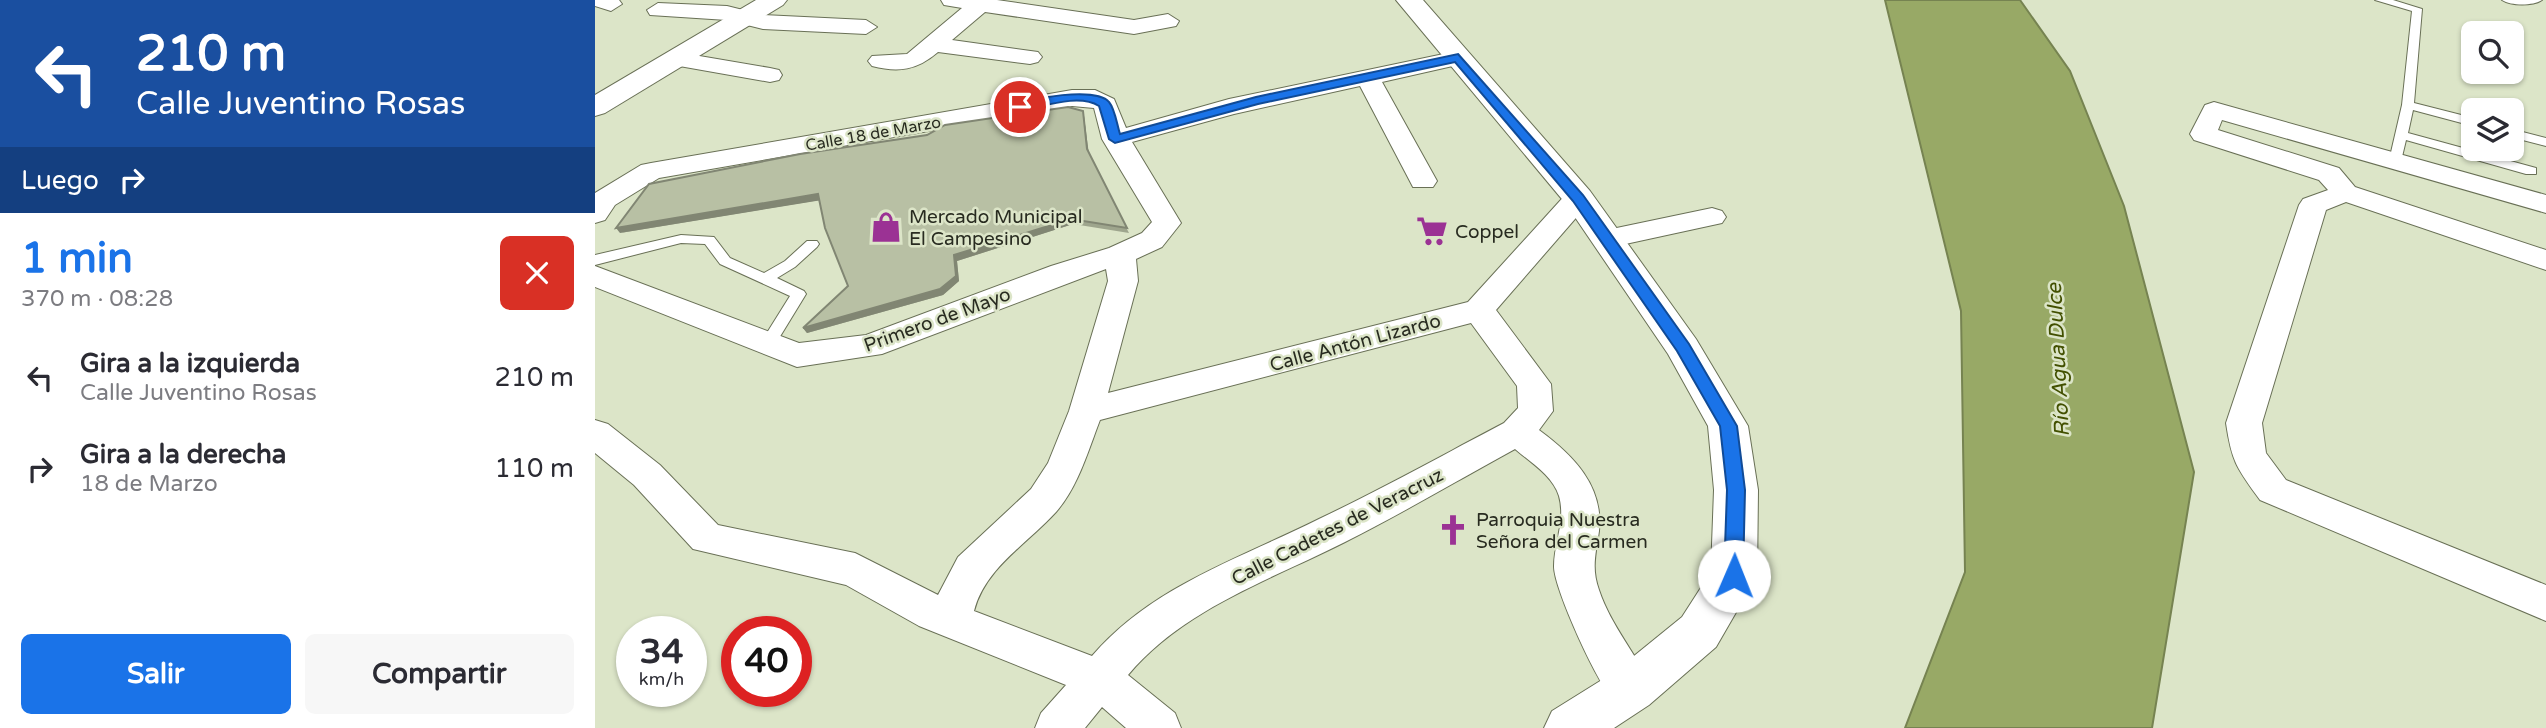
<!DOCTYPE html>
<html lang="es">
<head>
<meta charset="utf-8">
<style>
	body { margin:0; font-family:"Varela Round",sans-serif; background:#f7f7f7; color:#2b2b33; height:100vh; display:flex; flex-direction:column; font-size:26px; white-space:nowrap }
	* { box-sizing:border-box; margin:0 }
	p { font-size:23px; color:#7c7c81 }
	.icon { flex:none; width:38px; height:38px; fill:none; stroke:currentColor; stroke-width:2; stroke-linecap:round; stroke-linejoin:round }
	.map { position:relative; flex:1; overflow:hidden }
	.sheet { display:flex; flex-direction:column; background:#fff; width:595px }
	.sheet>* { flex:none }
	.guide { background:#1a4fa0; color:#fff; overflow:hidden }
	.buttons { position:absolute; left:1866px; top:21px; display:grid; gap:14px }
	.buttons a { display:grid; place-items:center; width:63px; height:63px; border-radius:10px; background:#fff; box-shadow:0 2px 5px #0004; font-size:35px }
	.speed { position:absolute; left:21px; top:616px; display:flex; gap:14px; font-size:35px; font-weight:700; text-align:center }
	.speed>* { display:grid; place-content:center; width:91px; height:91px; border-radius:50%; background:#fff; box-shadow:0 2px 5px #0004; line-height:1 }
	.speed small { font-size:18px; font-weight:400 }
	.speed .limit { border:10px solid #d22; background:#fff; color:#111 }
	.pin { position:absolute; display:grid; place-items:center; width:60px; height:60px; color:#fff; margin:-30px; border:4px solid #fff; border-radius:50%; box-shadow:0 2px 7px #0007 }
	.me { position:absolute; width:77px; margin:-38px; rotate:1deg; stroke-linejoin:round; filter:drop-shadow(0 0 5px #0008) }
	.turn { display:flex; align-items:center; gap:24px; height:147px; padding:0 21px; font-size:32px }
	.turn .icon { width:91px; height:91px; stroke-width:2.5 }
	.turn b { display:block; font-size:49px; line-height:60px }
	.then { display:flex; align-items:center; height:66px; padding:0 21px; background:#0003; gap:14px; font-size:26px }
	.round { display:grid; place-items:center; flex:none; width:74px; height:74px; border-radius:10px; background:#f7f7f7 }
	.head { display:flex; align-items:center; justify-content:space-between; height:119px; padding:0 21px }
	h1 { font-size:42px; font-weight:800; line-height:52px; color:#1a73e8 }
	.cta { display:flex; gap:14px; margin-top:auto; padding:14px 21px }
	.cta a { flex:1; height:80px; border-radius:10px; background:#1a73e8; color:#fff; font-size:28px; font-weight:800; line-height:80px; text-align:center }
	.cta a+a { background:#f7f7f7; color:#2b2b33 }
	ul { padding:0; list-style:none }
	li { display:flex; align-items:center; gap:21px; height:91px; padding:0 21px }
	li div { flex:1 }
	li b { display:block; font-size:26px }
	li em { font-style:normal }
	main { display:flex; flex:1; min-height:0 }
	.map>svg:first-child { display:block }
	.water { fill:#98a966; stroke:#768351; stroke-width:2 }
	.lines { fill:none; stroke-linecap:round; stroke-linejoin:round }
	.lane-casing { stroke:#697056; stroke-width:2 }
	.street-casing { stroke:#697056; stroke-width:2 }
	.secondary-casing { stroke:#697056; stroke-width:2 }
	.lane { fill:#fff; fill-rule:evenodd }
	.street { fill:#fff; fill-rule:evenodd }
	.secondary { fill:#fff; fill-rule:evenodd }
	.wall { fill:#9ea58d }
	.shaded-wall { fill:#818673 }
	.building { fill:#b8c0a4; stroke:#818673; stroke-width:2 }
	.route { fill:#1a73e8; stroke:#114b97; stroke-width:2 }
	.labels { text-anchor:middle; stroke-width:5; stroke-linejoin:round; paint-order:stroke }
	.far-street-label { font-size:16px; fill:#282b20; stroke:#dce5c8 }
	.poi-label { font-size:19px; fill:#282b20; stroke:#dce5c8; text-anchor:start }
	.street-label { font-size:19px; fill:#282b20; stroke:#dce5c8 }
	.water-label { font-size:21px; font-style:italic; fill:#425000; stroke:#dce5c8 }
</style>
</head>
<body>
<main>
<section class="sheet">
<div class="guide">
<div class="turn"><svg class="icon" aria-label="left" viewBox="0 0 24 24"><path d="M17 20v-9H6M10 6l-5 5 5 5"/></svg><div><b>210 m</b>Calle Juventino Rosas</div></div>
<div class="then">Luego<svg class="icon" aria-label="right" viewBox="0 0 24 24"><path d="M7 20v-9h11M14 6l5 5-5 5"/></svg></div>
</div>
<div class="head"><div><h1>1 min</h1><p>370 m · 08:28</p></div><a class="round" style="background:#d93025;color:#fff"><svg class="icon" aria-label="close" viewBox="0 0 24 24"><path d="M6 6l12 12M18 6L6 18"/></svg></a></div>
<ul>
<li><svg class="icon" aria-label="left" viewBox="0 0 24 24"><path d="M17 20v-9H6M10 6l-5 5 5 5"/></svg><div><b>Gira a la izquierda</b><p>Calle Juventino Rosas</p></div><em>210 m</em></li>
<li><svg class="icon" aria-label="right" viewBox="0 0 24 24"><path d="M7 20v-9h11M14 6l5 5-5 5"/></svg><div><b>Gira a la derecha</b><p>18 de Marzo</p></div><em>110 m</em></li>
</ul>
<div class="cta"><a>Salir</a><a>Compartir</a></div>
</section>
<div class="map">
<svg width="1951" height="728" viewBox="0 0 1951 728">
	<rect width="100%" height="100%" fill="#dce5c8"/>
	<polygon class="water" points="1290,0 1425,0 1475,71 1529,206 1599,472 1557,728 1310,728 1370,572 1366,311"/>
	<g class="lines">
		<defs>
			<g id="lane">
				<polygon points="1780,0 1798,0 1827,9 1819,103 1878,118 1878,126 1818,110 1813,133 1941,168 1941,174 1931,174 1811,140 1806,161 1805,164 1795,164 1794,161 1807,105 1817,11"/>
				<path d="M 1907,0 L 1947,0 C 1938,6 1916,6 1907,0 Z"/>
				<polygon points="1916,129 1951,138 1951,146 1916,137"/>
				<polygon points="86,235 119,237 135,258 169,273 190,261 212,241 222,241 224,244 222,247 200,267 182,278 209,291 211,294 178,348 168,348 165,344 195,296 125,264 110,244 86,243 0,265 0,255"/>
			</g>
			<g id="street">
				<polygon points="0,0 24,0 27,4 16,11 0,6"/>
				<path d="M 346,0 L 402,0 L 539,20 L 573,14 L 584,21 L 581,26 L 539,34 L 390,12 L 357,40 L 443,52 L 447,57 L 443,62 L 435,64 L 343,52 C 322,70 304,73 277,66 L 273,61 L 277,56 L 312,54 L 367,8 L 349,5 Z"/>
				<polygon points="63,3 132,6 168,15 271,20 282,27 271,34 168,29 132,20 55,15 52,10"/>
				<path d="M 863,51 L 871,53 L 875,58 L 871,63 L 787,82 L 842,181 L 838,187 L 818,187 L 765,86 L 639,114 L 537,142 L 586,223 L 567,247 L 541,259 L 543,281 L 513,393 L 873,302 L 973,192 L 983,190 L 993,192 L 997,198 L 993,204 L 901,310 L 956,384 L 958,411 L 944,430 C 978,455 1009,486 1004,531 C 1001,553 996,568 1004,590 C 1016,626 1042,655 1058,689 L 1051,703 L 1036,709 C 1032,707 1024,706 1021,703 C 1005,690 958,587 959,566 C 959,542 971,521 964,496 C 958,476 935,462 920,449 C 863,480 808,513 750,542 C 675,580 588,609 533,675 L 580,713 L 586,728 L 531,728 L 507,707 L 490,728 L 440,728 L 446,713 L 471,685 L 324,626 L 251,585 L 98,549 L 39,485 L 0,453 L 0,420 L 13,424 L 65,465 L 123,525 L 260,553 L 343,595 L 363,557 L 436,489 L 453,463 L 474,411 L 513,281 L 511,269 L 287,354 L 202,367 L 0,287 L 0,266 L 204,343 L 271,335 L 456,266 L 514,248 L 547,233 L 557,222 L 507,139 L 499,108 L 477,106 L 64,178 L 20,205 L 10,220 L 0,223 L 0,193 L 46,165 L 56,163 L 477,90 L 500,90 L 519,99 L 531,128 L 634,99 ZM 876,323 L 922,386 L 923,408 L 909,423 C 848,455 787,489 724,519 C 644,559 557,586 497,656 L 379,611 C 390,568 432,544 461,512 C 483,487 493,451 505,420 Z"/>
				<polygon points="81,52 175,68 184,70 187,75 184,80 175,82 73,64 69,59 73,54"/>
				<path d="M 1619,102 L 1951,195 L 1951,213 L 1627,120 L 1623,130 L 1744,168 L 1760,187 L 1951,250 L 1951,270 L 1751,202 L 1731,210 L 1667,423 L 1671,453 L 1691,480 L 1951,585 L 1951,621 L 1665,500 C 1642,468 1637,463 1631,423 L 1704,205 L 1708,199 L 1733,190 L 1724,180 L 1599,140 L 1595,134 L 1610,105 Z"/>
				<polygon points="1117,208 1127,211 1131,217 1127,223 1012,248 1002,245 997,239 1002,233 1012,230"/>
			</g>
			<g id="secondary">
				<polygon points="161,0 192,0 188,5 10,113 0,116 0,95"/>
				<polygon points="801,0 828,0 995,191 1101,339 1153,426 1163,490 1162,576 1121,647 1054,705 1019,728 949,728 957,711 1018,673 1087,617 1116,572 1119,490 1113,426 1073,354 971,204"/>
			</g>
		</defs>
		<use href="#lane" class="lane-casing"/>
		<use href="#street" class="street-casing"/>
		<use href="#secondary" class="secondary-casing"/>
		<use href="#lane" class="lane"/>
		<use href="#street" class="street"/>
		<use href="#secondary" class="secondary"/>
	</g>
	<polygon class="wall" points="488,111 489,116 493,153 534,233 478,224 362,261 364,281 348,295 212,333 208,328 253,286 225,200 25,233"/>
	<g class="shaded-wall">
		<polygon points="488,111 489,116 494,155 492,149"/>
		<polygon points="223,194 227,200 25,233 21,228"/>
		<polygon points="476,219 478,224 362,261 364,281 348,295 212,333 208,328 359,255"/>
	</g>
	<polygon class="building" points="473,107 488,111 492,149 532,228 476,219 359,255 361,276 345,289 208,328 253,286 230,228 223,194 21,228 54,184 205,154 332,135 350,125"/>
	<path class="route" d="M 863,54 L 988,195 L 1094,344 L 1142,426 L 1150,490 L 1148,576 L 1145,581 L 1132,581 L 1129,576 L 1132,490 L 1125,426 L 1082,351 L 978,201 L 860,62 L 663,104 L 520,143 L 514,139 L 504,106 C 483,93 448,107 425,111 L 419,107 C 433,97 502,87 514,102 C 520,109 522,125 525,134 L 661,97 Z"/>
	<defs>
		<symbol id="shop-bare" viewBox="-9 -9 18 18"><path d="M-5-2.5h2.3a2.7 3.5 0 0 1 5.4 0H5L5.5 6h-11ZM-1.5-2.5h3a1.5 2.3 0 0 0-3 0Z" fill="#9b3294" stroke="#dce5c8" stroke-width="2.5" paint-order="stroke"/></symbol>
		<symbol id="supermarket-bare" viewBox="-9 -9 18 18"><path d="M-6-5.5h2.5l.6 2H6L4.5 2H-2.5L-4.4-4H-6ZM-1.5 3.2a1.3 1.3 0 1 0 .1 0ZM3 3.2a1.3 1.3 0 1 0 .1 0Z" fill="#9b3294" stroke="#dce5c8" stroke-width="2.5" paint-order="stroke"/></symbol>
		<symbol id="church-bare" viewBox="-9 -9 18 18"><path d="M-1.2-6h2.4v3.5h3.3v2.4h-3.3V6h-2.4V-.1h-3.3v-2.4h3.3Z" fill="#9b3294" stroke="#dce5c8" stroke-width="2.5" paint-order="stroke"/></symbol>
	</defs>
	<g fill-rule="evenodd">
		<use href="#shop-bare" x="269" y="205" width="44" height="44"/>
		<use href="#supermarket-bare" x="815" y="209" width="44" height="44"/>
		<use href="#church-bare" x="836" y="508" width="44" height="44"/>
	</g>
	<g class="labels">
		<g class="far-street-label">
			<text transform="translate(278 133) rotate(-10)" y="6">Calle 18 de Marzo</text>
		</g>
		<g class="poi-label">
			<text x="314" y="223">Mercado Municipal<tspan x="314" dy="22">El Campesino</tspan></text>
			<text x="860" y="238">Coppel</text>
			<text x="881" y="526">Parroquia Nuestra<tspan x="881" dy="22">Señora del Carmen</tspan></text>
		</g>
		<g class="street-label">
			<text transform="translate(342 319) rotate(-20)" y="7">Primero de Mayo</text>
			<text transform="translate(760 342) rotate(-15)" y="7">Calle Antón Lizardo</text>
			<text transform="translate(742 526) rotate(-27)" y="7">Calle Cadetes de Veracruz</text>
		</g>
		<g class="water-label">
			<text transform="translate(1463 360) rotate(-93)" y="7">Río Agua Dulce</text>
		</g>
	</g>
</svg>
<div class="buttons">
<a><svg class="icon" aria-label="search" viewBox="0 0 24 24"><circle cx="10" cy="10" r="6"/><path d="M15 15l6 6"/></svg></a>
<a><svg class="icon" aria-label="layers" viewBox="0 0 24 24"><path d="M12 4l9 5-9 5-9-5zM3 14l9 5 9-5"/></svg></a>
</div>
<div class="speed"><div>34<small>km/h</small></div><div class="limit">40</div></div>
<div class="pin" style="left:425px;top:107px;background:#d93025"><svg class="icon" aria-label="arrive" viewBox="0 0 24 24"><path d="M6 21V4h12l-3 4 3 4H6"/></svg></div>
<svg class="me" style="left:1139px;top:576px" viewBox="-20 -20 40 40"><circle r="19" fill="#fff"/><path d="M0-13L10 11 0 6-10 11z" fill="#1a73e8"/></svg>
</div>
</main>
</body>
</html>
